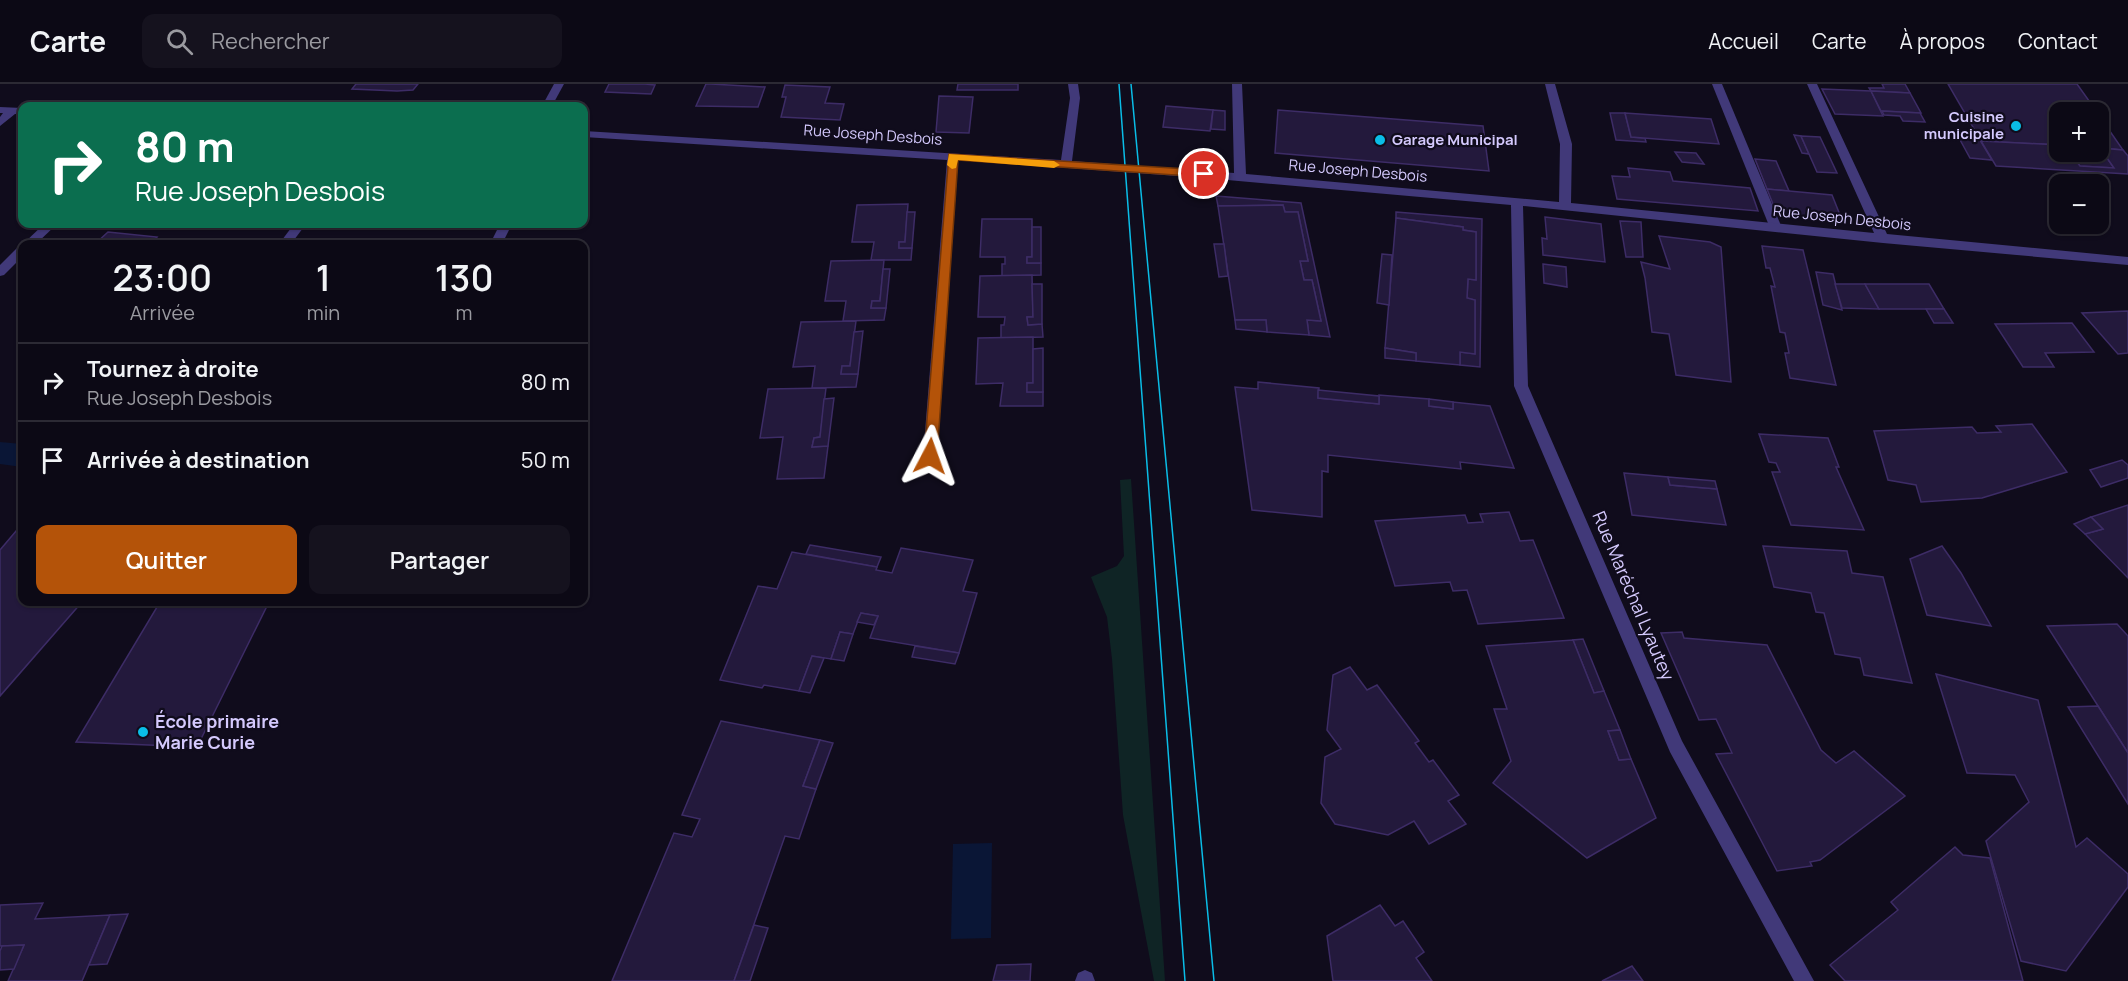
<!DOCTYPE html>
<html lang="fr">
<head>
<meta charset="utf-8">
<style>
	body { margin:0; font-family:Manrope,sans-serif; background:#15121e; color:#f1f3f6; height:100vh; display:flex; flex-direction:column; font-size:22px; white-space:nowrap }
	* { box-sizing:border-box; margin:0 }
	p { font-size:20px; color:#9a9aa0 }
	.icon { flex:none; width:33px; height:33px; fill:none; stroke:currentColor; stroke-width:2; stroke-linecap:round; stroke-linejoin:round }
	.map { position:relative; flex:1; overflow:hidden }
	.panel { position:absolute; left:18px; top:156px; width:570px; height:366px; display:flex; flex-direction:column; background:#0c0915; border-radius:12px; box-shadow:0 2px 4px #0004,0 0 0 2px #2c2a34 }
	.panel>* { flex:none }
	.top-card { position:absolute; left:18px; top:18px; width:570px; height:126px; border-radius:12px; box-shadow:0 2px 4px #0004,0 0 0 2px #2c2a34; background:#0b6e4f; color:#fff; overflow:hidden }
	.buttons { position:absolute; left:2049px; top:18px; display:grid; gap:12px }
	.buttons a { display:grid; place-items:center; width:60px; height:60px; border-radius:12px; background:#0c0915; box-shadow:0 2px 4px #0004,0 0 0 2px #2c2a34; font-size:30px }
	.pin { position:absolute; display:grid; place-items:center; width:51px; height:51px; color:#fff; margin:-26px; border:3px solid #fff; border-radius:50%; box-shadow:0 2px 6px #0007 }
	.me { position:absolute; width:66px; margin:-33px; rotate:4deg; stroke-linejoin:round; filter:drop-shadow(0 0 4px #0008) }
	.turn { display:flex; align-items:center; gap:21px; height:126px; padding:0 18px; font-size:27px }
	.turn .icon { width:78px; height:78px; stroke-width:2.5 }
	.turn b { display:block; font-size:42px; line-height:51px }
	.eta { display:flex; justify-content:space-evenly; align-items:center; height:102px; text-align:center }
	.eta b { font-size:36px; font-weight:600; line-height:42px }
	.primary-button { display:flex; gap:12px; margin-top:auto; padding:12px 18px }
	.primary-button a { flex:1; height:69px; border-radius:12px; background:#b45309; color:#fff; font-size:24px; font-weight:600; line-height:69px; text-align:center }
	.primary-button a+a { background:#15121e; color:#f1f3f6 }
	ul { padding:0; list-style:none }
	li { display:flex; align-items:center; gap:18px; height:78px; padding:0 18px; border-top:2px solid #2c2a34 }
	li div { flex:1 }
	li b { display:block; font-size:22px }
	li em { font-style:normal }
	header { display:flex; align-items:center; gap:36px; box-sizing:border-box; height:84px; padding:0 30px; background:#0c0915; border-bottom:2px solid #2c2a34 }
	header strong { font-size:28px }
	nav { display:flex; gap:33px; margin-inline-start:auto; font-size:21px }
	.search { width:420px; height:54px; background:#15121e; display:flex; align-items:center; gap:15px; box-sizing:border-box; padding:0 21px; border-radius:12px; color:#9a9aa0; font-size:22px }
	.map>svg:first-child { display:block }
	.green { fill:#0f2425 }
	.water { fill:#0a1636 }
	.building { fill:#23193c; stroke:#3d2c66; stroke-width:1.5 }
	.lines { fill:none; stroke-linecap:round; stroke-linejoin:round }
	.lane { fill:#413979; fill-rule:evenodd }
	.street { fill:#413979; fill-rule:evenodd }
	.tram { stroke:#0abde7; stroke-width:1.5 }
	.route { fill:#b45309; stroke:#753606; stroke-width:1.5 }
	.slow { fill:#f59e0b }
	.poi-dot { fill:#0abde7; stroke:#100c1c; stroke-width:2 }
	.labels { text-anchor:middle; stroke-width:4.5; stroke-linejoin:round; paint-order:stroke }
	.far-poi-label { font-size:15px; font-weight:bold; fill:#d4c9fd; stroke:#100c1c; text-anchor:end }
	.far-street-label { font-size:15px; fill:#d4c9fd; stroke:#100c1c }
	.street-label { font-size:18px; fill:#d4c9fd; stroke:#100c1c }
	.poi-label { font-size:18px; font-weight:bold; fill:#d4c9fd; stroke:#100c1c; text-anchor:start }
</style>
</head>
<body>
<header>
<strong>Carte</strong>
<div class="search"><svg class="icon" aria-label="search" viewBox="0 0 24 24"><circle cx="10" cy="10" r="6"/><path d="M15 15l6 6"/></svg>Rechercher</div>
<nav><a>Accueil</a><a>Carte</a><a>À propos</a><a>Contact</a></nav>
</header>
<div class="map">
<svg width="2128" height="897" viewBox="0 0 2128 897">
	<rect width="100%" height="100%" fill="#100c1c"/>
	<polygon class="green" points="1131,395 1165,897 1154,897 1123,731 1112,575 1107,533 1091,493 1117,482 1124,472 1120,396"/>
	<g class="water">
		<polygon points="0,358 22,360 22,383 0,380"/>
		<polygon points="992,759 991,854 951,855 953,760"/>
	</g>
	<g class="building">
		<polygon points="356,0 418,0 413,6 397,7 352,5"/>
		<polygon points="609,0 645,0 655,1 651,10 605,8"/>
		<polygon points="706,0 711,0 765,3 758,23 696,22"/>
		<polygon points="958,0 1018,0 1018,6 957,6"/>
		<polygon points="1882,0 1905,0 1910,9 1871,7 1869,4 1884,4"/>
		<polygon points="1948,0 2077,0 2097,28 2060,28 2060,61 1981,57"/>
		<polygon points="785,1 830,3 825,19 844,20 840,36 781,33 786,13 782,13"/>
		<polygon points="1822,5 1871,7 1883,32 1835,30"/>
		<polygon points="1871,7 1910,9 1921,29 1881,27"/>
		<polygon points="939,12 973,13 969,49 936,48"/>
		<polygon points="1166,22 1213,26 1210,47 1163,43"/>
		<polygon points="1213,26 1225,27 1225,46 1211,45"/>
		<polygon points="1278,26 1483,42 1489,87 1275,69"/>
		<polygon points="1882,27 1920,29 1925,38 1903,37 1900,32 1884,31"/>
		<polygon points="1610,29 1625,29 1631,53 1645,54 1646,58 1616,56"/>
		<polygon points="1625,29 1711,35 1719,60 1631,53"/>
		<polygon points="2098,30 2123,66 2100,64 2114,84 2080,82 2070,69 2098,68"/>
		<polygon points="1794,51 1801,52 1809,70 1802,69"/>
		<polygon points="1801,52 1820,53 1837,89 1817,88"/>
		<polygon points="1959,54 1980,56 1992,76 1970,74"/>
		<polygon points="1981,57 2060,61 2060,68 2072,68 2070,69 2080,82 2114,84 2100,64 2123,66 2128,72 2128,90 1996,82"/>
		<polygon points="1675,68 1696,69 1704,80 1682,78"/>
		<polygon points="1755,75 1776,77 1789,107 1767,105"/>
		<polygon points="1628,84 1670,88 1673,97 1750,104 1758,127 1617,115 1612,92 1630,93"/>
		<polygon points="1767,105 1832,111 1842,136 1777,130"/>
		<polygon points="1216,112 1301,119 1330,253 1309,251 1307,236 1321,237 1312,196 1304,196 1300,177 1308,177 1298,128 1285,128 1283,121 1218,122"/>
		<polygon points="908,120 905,158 899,158 899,164 912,164 911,176 871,176 874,158 852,158 857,121"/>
		<polygon points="1283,121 1285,128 1298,128 1308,177 1300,177 1304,196 1312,196 1321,237 1307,236 1309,251 1267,248 1266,236 1235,236 1218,122"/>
		<polygon points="907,128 915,128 912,164 899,164 899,158 905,158"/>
		<polygon points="1396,128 1482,135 1480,283 1460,281 1460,268 1475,270 1475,216 1467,214 1468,195 1476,196 1476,148 1463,146 1463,143 1396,134"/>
		<polygon points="1545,133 1601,140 1605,178 1543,171 1542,154 1547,155"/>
		<polygon points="1396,134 1463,143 1463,146 1476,148 1476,196 1468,195 1467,214 1475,216 1475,270 1460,268 1460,281 1416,277 1416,269 1385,264"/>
		<polygon points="982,135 1032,135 1032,173 1027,173 1027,179 1041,179 1041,191 1002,192 1002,180 1005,180 1005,173 980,173"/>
		<polygon points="1620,137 1641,138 1643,173 1626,173"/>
		<polygon points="1032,143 1041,143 1041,179 1027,179 1027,173 1032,173"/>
		<polygon points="108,148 157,153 151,160 95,160"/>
		<polygon points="1659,152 1710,158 1721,163 1731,298 1676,291 1669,250 1652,248 1645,194 1641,178 1670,185"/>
		<polygon points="1214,160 1224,160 1228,192 1219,193"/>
		<polygon points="1762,162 1803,166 1836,301 1790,294 1785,269 1789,269 1785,249 1780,248 1771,202 1775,203 1770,184 1766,184"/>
		<polygon points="1382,170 1392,171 1389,221 1377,219"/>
		<polygon points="884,176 880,217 872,217 871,224 886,224 884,236 843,237 846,217 825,217 831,177"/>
		<polygon points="1543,180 1566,183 1567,203 1544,199"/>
		<polygon points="883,185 890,185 886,224 871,224 872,217 880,217"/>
		<polygon points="1816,188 1833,190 1842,226 1823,221"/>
		<polygon points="1032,191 1033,233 1027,233 1028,241 1042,240 1043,253 1001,254 1001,241 1004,241 1005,233 978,233 980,192"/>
		<polygon points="1032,200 1042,200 1042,240 1028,241 1027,233 1033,233"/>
		<polygon points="1835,200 1865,200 1879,225 1842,224"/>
		<polygon points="1865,200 1929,200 1944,225 1879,225"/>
		<polygon points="1926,225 1944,225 1953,239 1934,239"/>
		<polygon points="2128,227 2128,269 2118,270 2082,229"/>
		<polygon points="1235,236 1266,236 1267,248 1236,245"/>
		<polygon points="856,237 850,282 842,282 841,290 858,290 856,303 812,304 815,282 793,283 801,238"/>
		<polygon points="2072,239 2094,268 2045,269 2054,283 2023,283 1995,240"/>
		<polygon points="863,247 858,290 841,290 842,282 850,282 854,248"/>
		<polygon points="1033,253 1033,299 1027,299 1027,308 1043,308 1043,322 1000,322 1003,299 976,300 978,254"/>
		<polygon points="1043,264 1043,308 1027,308 1027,299 1033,299 1033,265"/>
		<polygon points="1385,264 1416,269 1416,277 1385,274"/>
		<polygon points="1258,298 1319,304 1318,314 1379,320 1379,311 1429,315 1429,322 1453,325 1453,318 1490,322 1514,384 1460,378 1461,385 1328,371 1328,388 1322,387 1322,433 1252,426 1235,303 1258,305"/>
		<polygon points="826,304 820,353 814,354 812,363 828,362 824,394 777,395 783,353 760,354 768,305"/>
		<polygon points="1318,306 1379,312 1379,320 1318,314"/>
		<polygon points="834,314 828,362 812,363 814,354 820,353 824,315"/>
		<polygon points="1429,315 1453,318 1453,325 1429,322"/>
		<polygon points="2032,340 2067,388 1982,414 1921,418 1916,401 1888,396 1874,347 1972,343 1977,349 2001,348 1996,342"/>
		<polygon points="1759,350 1828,354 1839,383 1836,383 1864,446 1791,441 1772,388 1780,388 1776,379 1769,378"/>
		<polygon points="2122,376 2128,381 2128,394 2101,403 2090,386"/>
		<polygon points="1624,389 1668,393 1670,401 1717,405 1726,441 1632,431"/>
		<polygon points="1668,393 1715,397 1717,405 1670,401"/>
		<polygon points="2128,421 2128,494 2085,450 2103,445 2091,433"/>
		<polygon points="1509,428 1520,457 1533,456 1564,534 1478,540 1467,506 1453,507 1450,498 1395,502 1375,437 1465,431 1468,439 1483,438 1480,430"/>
		<polygon points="2091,433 2103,445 2085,450 2074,440"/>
		<polygon points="22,440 22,518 82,518 0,612 0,466"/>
		<polygon points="810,461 881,473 877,483 806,470"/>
		<polygon points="1763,462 1847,467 1852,489 1883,493 1912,599 1864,591 1860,574 1835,570 1824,529 1816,528 1811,509 1774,503"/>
		<polygon points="1942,462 1961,489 1991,542 1927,531 1910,475"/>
		<polygon points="901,464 973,476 963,507 977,509 959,569 870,554 878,532 861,529 853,550 840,548 831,575 812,572 799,607 764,601 762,604 720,596 758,502 777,505 792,468 877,483 876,486 892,489"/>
		<polygon points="160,518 269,518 197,663 76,658"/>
		<polygon points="861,529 878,532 874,541 857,538"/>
		<polygon points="2117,540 2128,552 2128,669 2047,542"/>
		<polygon points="840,548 853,550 844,577 831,575"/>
		<polygon points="1682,548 1684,554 1767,561 1821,666 1836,679 1854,667 1905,712 1820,776 1810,778 1812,782 1777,787 1716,670 1732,669 1716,635 1699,636 1661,549"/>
		<polygon points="1583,555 1604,607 1594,609 1573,556"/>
		<polygon points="1573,556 1594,609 1604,607 1620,646 1608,647 1619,676 1631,675 1656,734 1587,774 1493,699 1511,677 1494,625 1507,625 1486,562"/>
		<polygon points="915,562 959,569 955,580 912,573"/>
		<polygon points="812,572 824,574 810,609 799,607"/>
		<polygon points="1350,583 1367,606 1377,601 1419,657 1415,659 1429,678 1433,676 1459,711 1448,717 1466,740 1429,760 1414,737 1388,751 1335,740 1321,719 1325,673 1341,665 1327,646 1333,591"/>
		<polygon points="1936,590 2038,616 2076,763 2087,754 2128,790 2128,803 2066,887 2021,877 1986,757 2029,718 2015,691 1967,689"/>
		<polygon points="2098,622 2128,669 2128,720 2068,623"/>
		<polygon points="721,637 820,656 803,702 816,705 799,755 785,752 734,897 612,897 674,749 692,753 700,735 682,731"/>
		<polygon points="1620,646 1631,675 1619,676 1608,647"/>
		<polygon points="820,656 833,659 816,705 803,702"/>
		<polygon points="1955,763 1963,771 1990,774 2023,897 1845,897 1830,881 1898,826 1891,818"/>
		<polygon points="43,819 35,835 110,831 82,897 8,897 24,861 0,862 0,821"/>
		<polygon points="1380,821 1395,842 1403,837 1424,868 1416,874 1432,897 1333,897 1327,852"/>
		<polygon points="128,830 107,880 89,881 110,831"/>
		<polygon points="754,841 768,844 750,897 734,897"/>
		<polygon points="24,861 14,885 0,886 0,867 2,862"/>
		<polygon points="1031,880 1030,897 993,897 997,881"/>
		<polygon points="1632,882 1643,897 1602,897"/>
	</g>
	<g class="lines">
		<g class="lane">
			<polygon points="1712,0 1722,0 1782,144 1780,147 1772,147 1770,144"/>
			<polygon points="294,140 306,140 291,160 279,160"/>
			<polygon points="500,140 512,140 502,160 490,160"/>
		</g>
		<g class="street">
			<polygon points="554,0 564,0 552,22 542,22"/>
			<polygon points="1068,0 1078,0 1080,14 1072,77 1234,89 1232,0 1242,0 1246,90 1559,118 1560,60 1545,0 1555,0 1572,60 1571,119 1874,149 1807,0 1817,0 1887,150 2128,173 2128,181 1883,159 1523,122 1528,302 1682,657 1814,897 1794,897 1670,668 1514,302 1511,121 1205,94 958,76 937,372 935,376 925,376 923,372 947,76 584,53 584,47 1061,76 1070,14"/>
			<polygon points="0,23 22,24 22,30 15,30 0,42 0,33 3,29 0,29"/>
			<polygon points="44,140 57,140 36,160 23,160"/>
			<polygon points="22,162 22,173 4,191 0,192 0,181 18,163"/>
			<polygon points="1085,886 1092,889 1095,897 1075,897 1078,889"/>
		</g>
		<g class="tram">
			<polyline points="1119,0 1185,897"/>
			<polyline points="1131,0 1214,897"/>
		</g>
	</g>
	<polygon class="route" points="949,70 1204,86 1209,90 1204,93 958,76 937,372 930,377 924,372"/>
	<polygon class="slow" points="949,70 1054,77 1060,81 1054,84 958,76 956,84 952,85 947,81"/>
	<g class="poi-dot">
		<circle cx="2016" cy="42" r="6"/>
		<circle cx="1380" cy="56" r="6"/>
		<circle cx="143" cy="648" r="6"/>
	</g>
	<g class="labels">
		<g class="far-poi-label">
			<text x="2004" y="38">Cuisine<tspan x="2004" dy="17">municipale</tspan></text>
			<text x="1392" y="61" text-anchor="start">Garage Municipal</text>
		</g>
		<g class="far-street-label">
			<text transform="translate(873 51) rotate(4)" y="5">Rue Joseph Desbois</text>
			<text transform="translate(1358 87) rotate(5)" y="5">Rue Joseph Desbois</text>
			<text transform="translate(1842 134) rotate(6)" y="5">Rue Joseph Desbois</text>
		</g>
		<g class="street-label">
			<text transform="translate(1633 512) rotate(67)" y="6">Rue Maréchal Lyautey</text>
		</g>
		<g class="poi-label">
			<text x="155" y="644">École primaire<tspan x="155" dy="21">Marie Curie</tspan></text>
		</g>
	</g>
</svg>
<div class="buttons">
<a>+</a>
<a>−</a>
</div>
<div class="pin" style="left:1204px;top:90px;background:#d93025"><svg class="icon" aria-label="arrive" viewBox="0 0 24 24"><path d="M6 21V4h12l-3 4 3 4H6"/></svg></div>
<svg class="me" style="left:930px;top:372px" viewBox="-20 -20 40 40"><path d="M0-17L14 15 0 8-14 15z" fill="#b45309" stroke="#fff" stroke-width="4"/></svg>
<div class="top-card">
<div class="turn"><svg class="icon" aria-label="right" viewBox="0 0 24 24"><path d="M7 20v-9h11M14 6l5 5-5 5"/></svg><div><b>80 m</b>Rue Joseph Desbois</div></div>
</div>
<section class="panel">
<div class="eta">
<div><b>23:00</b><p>Arrivée</p></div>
<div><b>1</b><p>min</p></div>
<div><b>130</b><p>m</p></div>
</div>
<ul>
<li><svg class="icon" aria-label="right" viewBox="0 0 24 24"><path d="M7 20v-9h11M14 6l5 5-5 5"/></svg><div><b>Tournez à droite</b><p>Rue Joseph Desbois</p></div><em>80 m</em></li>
<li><svg class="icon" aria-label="arrive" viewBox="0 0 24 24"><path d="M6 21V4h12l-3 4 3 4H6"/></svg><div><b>Arrivée à destination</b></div><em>50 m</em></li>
</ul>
<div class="primary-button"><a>Quitter</a><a>Partager</a></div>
</section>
</div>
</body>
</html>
